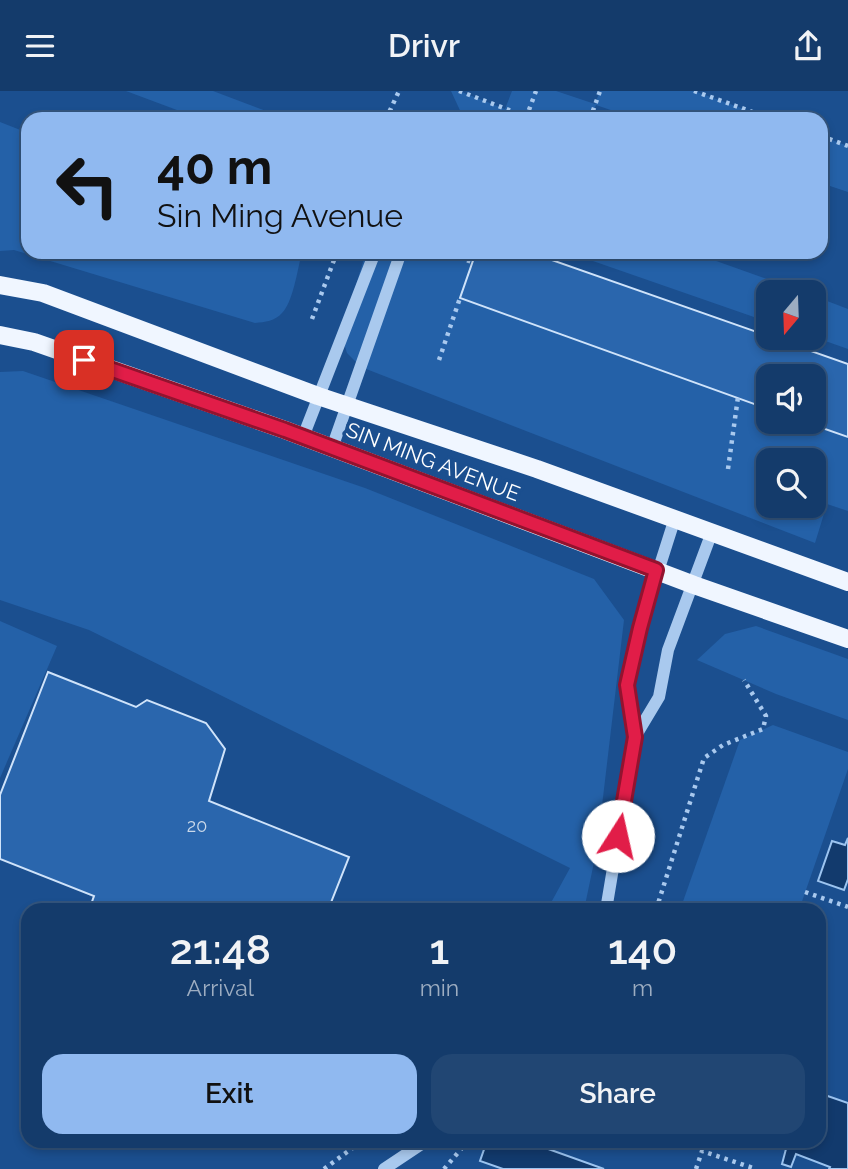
<!DOCTYPE html>
<html lang="en">
<head>
<meta charset="utf-8">
<style>
	body { margin:0; font-family:Raleway,sans-serif; background:#214673; color:#f1f3f6; height:100vh; display:flex; flex-direction:column; font-size:26px; white-space:nowrap }
	* { box-sizing:border-box; margin:0 }
	p { font-size:23px; color:#9dadc1 }
	.icon { flex:none; width:38px; height:38px; fill:none; stroke:currentColor; stroke-width:2; stroke-linecap:round; stroke-linejoin:round }
	.map { position:relative; flex:1; overflow:hidden }
	.side { position:absolute; left:21px; top:812px; width:805px; height:245px; display:flex; flex-direction:column; background:#143b6b; border-radius:21px; box-shadow:0 4px 10px #0003,0 0 0 2px #33557e }
	.side>* { flex:none }
	.top-card { position:absolute; left:21px; top:21px; width:807px; height:147px; border-radius:21px; box-shadow:0 4px 10px #0003,0 0 0 2px #33557e; background:#90b9f0; color:#111; overflow:hidden }
	.needle { width:46px; rotate:199deg }
	.controls { position:absolute; left:756px; top:189px; display:grid; gap:14px }
	.controls a { display:grid; place-items:center; width:70px; height:70px; border-radius:14px; background:#143b6b; box-shadow:0 4px 10px #0003,0 0 0 2px #33557e; font-size:35px }
	.pin { position:absolute; display:grid; place-items:center; width:60px; height:60px; color:#fff; margin:-30px; border-radius:14px; box-shadow:0 4px 10px #0006 }
	.me { position:absolute; width:77px; margin:-38px; rotate:10deg; stroke-linejoin:round; filter:drop-shadow(0 0 5px #0008) }
	.turn { display:flex; align-items:center; gap:24px; height:147px; padding:0 21px; font-size:32px }
	.turn .icon { width:91px; height:91px; stroke-width:2.5 }
	.turn b { display:block; font-size:49px; line-height:60px }
	.eta { display:flex; justify-content:space-evenly; align-items:center; height:119px; text-align:center }
	.eta b { font-size:42px; font-weight:600; line-height:49px }
	.button { display:flex; gap:14px; margin-top:auto; padding:14px 21px }
	.button a { flex:1; height:80px; border-radius:21px; background:#90b9f0; color:#111; font-size:28px; font-weight:600; line-height:80px; text-align:center }
	.button a+a { background:#214673; color:#f1f3f6 }
	header { display:flex; justify-content:space-between; align-items:center; height:91px; padding:0 21px; background:#143b6b; font-size:32px; font-weight:600 }
	.map>svg:first-child { display:block }
	.green { fill:#2461a8; fill-rule:evenodd }
	.water { fill:#123a6d; stroke:#9cc4f0; stroke-width:2 }
	.building { fill:#2a66ad; stroke:#cfe3fa; stroke-width:2 }
	.lines { fill:none; stroke-linecap:round; stroke-linejoin:round }
	.path { stroke:#a9c9ee; stroke-width:4.5; stroke-dasharray:3.5 5; stroke-linecap:butt }
	.minor { stroke:#a9c9ee; stroke-width:12 }
	.major { stroke:#f0f6ff; stroke-width:18 }
	.route-casing { stroke:#92132f; stroke-width:18 }
	.route { stroke:#e11d48; stroke-width:12 }
	.labels { text-anchor:middle; stroke-width:7; stroke-linejoin:round; paint-order:stroke }
	.number-label { font-size:18px; fill:#cad9ea }
	.street-label { font-size:21px; fill:#fff; stroke:#1b4f8f }
</style>
</head>
<body>
<header><svg class="icon" aria-label="menu" viewBox="0 0 24 24"><path d="M4 6h16M4 12h16M4 18h16"/></svg>Drivr<svg class="icon" aria-label="share" viewBox="0 0 24 24"><path d="M12 15V3M7 8l5-5 5 5M5 13v7h14v-7"/></svg></header>
<div class="map">
<svg width="848" height="1078" viewBox="0 0 848 1078">
	<rect width="100%" height="100%" fill="#1b4f8f"/>
	<g class="green">
		<polygon points="126,0 213,0 274,23 272,28 201,28"/>
		<polygon points="451,0 459,0 505,18 512,0 556,0 595,13 600,0 694,0 772,28 637,28 596,14 590,28 464,28"/>
		<path d="M 0,31 L 28,42 L 28,161 L 302,161 C 298,176 293,212 282,222 C 275,230 265,231 255,232 L 14,159 L 0,160 Z"/>
		<polygon points="821,45 848,55 848,101 821,92"/>
		<path d="M 366,161 L 485,161 L 472,171 L 460,207 L 768,317 L 768,331 L 807,331 L 848,345 L 848,420 L 827,413 L 815,452 L 361,276 L 347,262 L 341,243 ZM 768,369 L 814,369 L 814,415 L 768,415 Z"/>
		<polygon points="567,161 691,161 803,201 768,201 768,231"/>
		<polygon points="814,205 848,218 848,258 814,246"/>
		<polygon points="23,280 365,397 594,488 624,529 597,757 584,819 547,819 570,777 89,539 0,509 0,281"/>
		<polygon points="0,530 57,555 0,687"/>
		<polygon points="756,535 848,568 848,629 776,603 697,569 725,543"/>
		<polygon points="773,634 848,661 848,678 799,819 680,819 740,649"/>
	</g>
	<g class="water">
		<polygon points="848,747 848,788 844,799 818,790 832,750 845,754"/>
		<polygon points="819,1002 848,1012 848,1078 829,1078 830,1076 796,1063 791,1076 782,1073 786,1058 762,1050 819,1050"/>
		<polygon points="487,1050 526,1050 604,1078 503,1078 480,1070"/>
	</g>
	<g class="building">
		<polygon points="476,161 529,161 848,273 848,346 805,331 814,331 814,285 768,285 768,318 460,207"/>
		<polygon points="48,581 136,616 147,609 206,632 225,658 209,710 349,766 328,819 89,819 94,805 0,768 0,704"/>
	</g>
	<g class="lines">
		<g class="path">
			<polyline points="459,0 533,28"/>
			<polyline points="694,0 772,28"/>
			<polyline points="526,27 536,0"/>
			<polyline points="386,28 399,0"/>
			<polyline points="590,28 600,0"/>
			<polyline points="821,45 848,55"/>
			<polyline points="443,161 472,171"/>
			<polyline points="312,228 337,161"/>
			<polyline points="439,269 460,207"/>
			<polyline points="728,378 738,306"/>
			<polyline points="805,801 848,816"/>
			<polyline points="656,819 704,667 723,654 763,638 766,625 744,589"/>
			<polyline points="324,1078 362,1050"/>
			<polyline points="444,1078 468,1050"/>
			<polyline points="696,1078 702,1060 756,1078"/>
		</g>
		<g class="minor">
			<polyline points="303,346 375,161"/>
			<polyline points="332,357 401,161"/>
			<polyline points="635,646 659,606 668,559 712,441"/>
			<polyline points="606,819 635,646 627,594 640,537 675,427"/>
			<polyline points="596,1050 605,1053 606,1050"/>
			<polyline points="384,1078 426,1050"/>
		</g>
		<g class="major">
			<polyline points="0,194 43,202 318,305 537,378 848,491"/>
			<polyline points="0,244 34,251 285,339 694,494 848,548"/>
		</g>
	</g>
	<g class="lines">
		<defs>
			<polyline id="route" points="84,269 285,339 656,479 640,537 627,594 635,646 618,745"/>
		</defs>
		<use href="#route" class="route-casing"/>
		<use href="#route" class="route"/>
	</g>
	<g class="labels">
		<g class="number-label">
			<text x="197" y="741">20</text>
		</g>
		<g class="street-label">
			<text transform="translate(433 371) rotate(21)" y="7">SIN MING AVENUE</text>
		</g>
	</g>
</svg>
<div class="controls">
<a><svg class="needle" viewBox="-14 -14 28 28"><path d="M0-13l5 13h-10z" fill="#e53935"/><path d="M0 13l5-13h-10z" fill="#9dadc1"/></svg></a>
<a><svg class="icon" aria-label="sound" viewBox="0 0 24 24"><path d="M4 9h4l5-4v14l-5-4H4zM17 9q2 3 0 6"/></svg></a>
<a><svg class="icon" aria-label="search" viewBox="0 0 24 24"><circle cx="10" cy="10" r="6"/><path d="M15 15l6 6"/></svg></a>
</div>
<div class="pin" style="left:84px;top:269px;background:#d93025"><svg class="icon" aria-label="arrive" viewBox="0 0 24 24"><path d="M6 21V4h12l-3 4 3 4H6"/></svg></div>
<svg class="me" style="left:618px;top:745px" viewBox="-20 -20 40 40"><circle r="19" fill="#fff"/><path d="M0-13L10 11 0 6-10 11z" fill="#e11d48"/></svg>
<div class="top-card">
<div class="turn"><svg class="icon" aria-label="left" viewBox="0 0 24 24"><path d="M17 20v-9H6M10 6l-5 5 5 5"/></svg><div><b>40 m</b>Sin Ming Avenue</div></div>
</div>
<section class="side">
<div class="eta">
<div><b>21:48</b><p>Arrival</p></div>
<div><b>1</b><p>min</p></div>
<div><b>140</b><p>m</p></div>
</div>
<div class="button"><a>Exit</a><a>Share</a></div>
</section>
</div>
</body>
</html>
